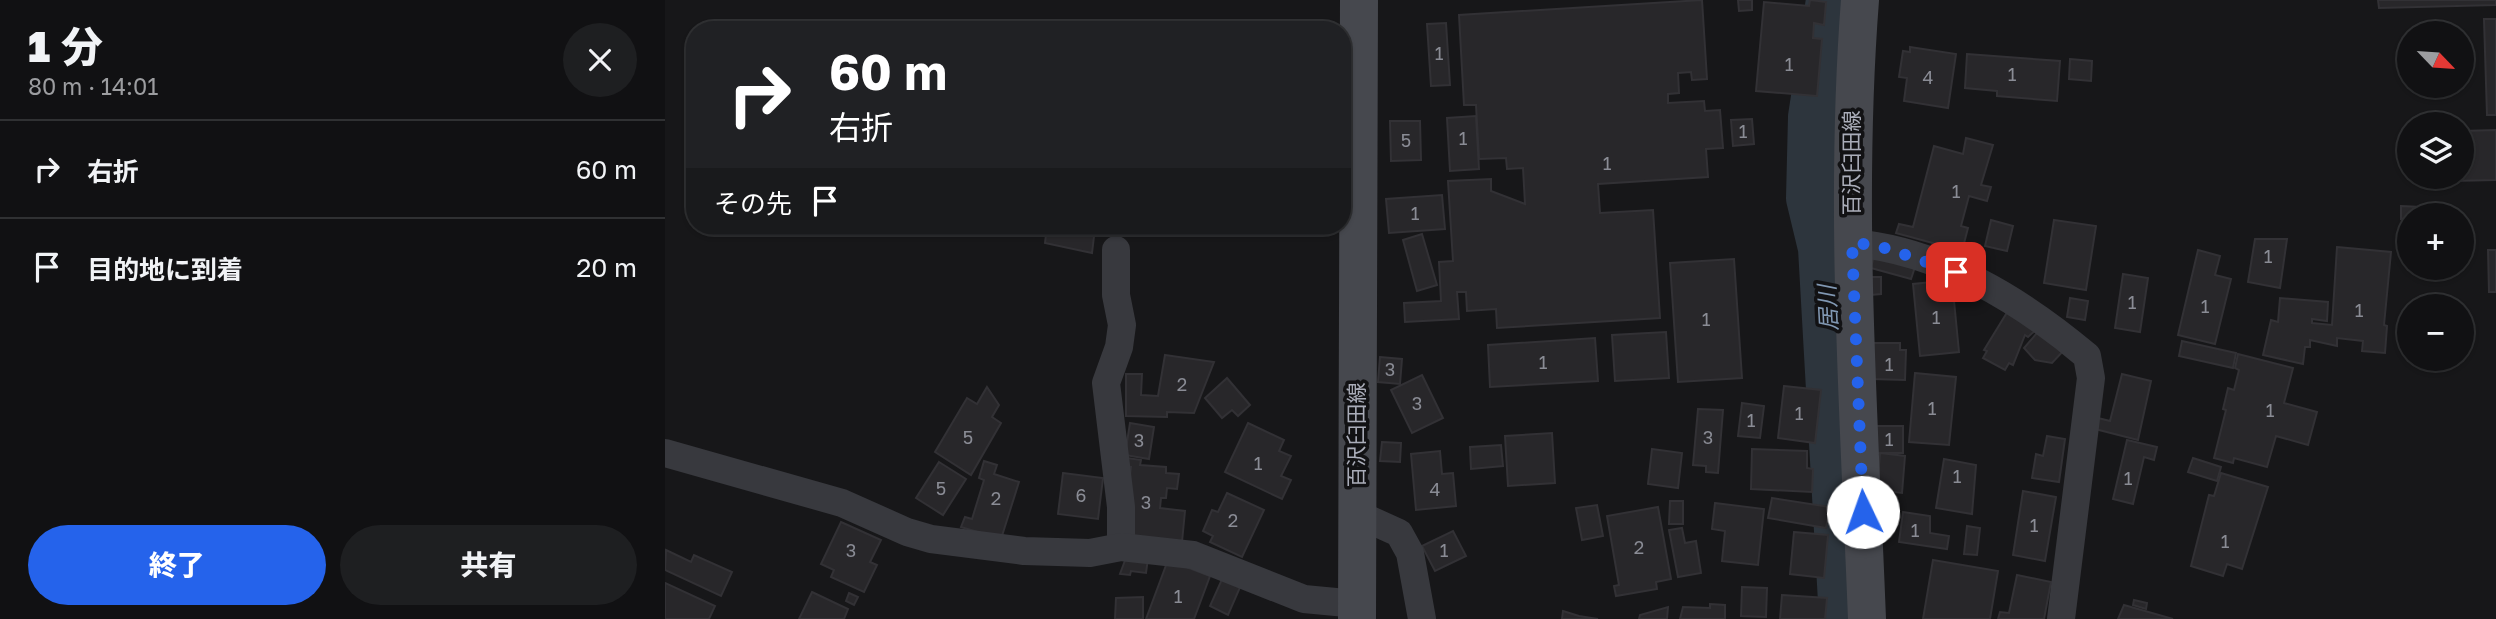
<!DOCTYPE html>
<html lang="ja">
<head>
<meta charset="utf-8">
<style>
	body { margin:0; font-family:"Golos Text","Noto Sans JP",sans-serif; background:#1e1f21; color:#f1f3f6; height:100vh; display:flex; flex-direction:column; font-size:26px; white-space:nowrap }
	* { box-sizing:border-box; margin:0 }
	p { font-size:23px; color:#9c9da0 }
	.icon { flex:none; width:38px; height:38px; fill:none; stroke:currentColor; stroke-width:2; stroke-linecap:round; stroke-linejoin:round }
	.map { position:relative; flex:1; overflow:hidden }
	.panel { display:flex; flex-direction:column; background:#111113; width:665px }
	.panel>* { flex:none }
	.banner { position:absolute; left:21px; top:21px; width:665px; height:214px; border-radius:28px; box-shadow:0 2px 5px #0004,0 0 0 2px #303133; background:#202124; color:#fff; overflow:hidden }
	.needle { width:46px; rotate:115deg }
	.controls { position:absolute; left:1732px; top:21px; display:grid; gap:14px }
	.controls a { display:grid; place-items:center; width:77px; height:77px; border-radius:50%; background:#111113; box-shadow:0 2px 5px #0004,0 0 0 2px #303133; font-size:35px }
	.pin { position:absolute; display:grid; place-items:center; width:60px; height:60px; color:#fff; margin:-30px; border-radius:14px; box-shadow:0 4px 10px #0006 }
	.me { position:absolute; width:77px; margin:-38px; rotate:357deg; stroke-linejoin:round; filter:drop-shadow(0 0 5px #0008) }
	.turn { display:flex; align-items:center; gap:24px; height:147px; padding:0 28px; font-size:32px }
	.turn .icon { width:91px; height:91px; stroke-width:2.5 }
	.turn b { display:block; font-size:49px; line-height:60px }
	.then { display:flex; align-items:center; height:66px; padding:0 28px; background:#0003; gap:14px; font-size:26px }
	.round { display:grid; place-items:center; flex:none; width:74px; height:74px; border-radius:37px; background:#1e1f21 }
	.summary { display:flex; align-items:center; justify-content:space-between; height:119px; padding:0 28px }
	h1 { font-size:42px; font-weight:800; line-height:52px }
	.cta { display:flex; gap:14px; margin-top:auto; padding:14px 28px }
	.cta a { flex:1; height:80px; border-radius:42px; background:#2563eb; color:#fff; font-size:28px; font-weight:800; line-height:80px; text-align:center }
	.cta a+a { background:#1e1f21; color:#f1f3f6 }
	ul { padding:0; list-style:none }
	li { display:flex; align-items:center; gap:21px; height:98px; padding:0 28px; border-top:2px solid #303133 }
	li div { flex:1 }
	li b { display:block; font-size:26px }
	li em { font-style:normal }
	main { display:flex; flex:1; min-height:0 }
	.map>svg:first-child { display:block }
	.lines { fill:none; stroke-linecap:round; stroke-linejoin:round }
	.river { stroke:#2d353d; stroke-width:52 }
	.building { fill:#28272a; stroke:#323135; stroke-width:2 }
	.minor { stroke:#38393e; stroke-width:28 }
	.secondary { stroke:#46484e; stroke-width:38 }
	.route { stroke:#2563eb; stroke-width:12; stroke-dasharray:0 21.6 }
	.labels { text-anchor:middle; stroke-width:7; stroke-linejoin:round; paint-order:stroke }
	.number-label { font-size:18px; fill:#8a8c95 }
	.street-label { font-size:21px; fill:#aaadb9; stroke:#121214 }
	.water-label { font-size:23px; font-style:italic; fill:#8198b3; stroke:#121214 }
</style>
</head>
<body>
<main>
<section class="panel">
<div class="summary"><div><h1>1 分</h1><p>80 m · 14:01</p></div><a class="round"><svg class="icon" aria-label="close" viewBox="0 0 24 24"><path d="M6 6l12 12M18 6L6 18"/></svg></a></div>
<ul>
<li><svg class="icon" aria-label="right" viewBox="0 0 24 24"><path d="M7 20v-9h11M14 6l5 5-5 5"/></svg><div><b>右折</b></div><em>60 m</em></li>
<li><svg class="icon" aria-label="arrive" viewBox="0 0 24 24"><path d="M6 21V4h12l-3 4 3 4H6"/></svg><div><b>目的地に到着</b></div><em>20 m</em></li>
</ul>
<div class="cta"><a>終了</a><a>共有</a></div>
</section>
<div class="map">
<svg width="1831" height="619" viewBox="0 0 1831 619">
	<rect width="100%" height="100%" fill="#171719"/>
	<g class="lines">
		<polyline class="river" points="1167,0 1149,117 1147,198 1159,248 1180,619"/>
	</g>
	<g class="building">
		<polygon points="1037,0 1042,79 1027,80 1026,72 1013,73 1014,93 1003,94 1003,103 1039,101 1040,111 1055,110 1058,148 1041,149 1043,177 933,184 935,213 988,210 995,318 832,328 831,309 802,311 801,292 792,292 794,319 740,322 739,303 776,301 774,262 788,261 783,181 826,179 826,191 860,204 858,168 842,169 841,158 814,159 811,105 799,105 794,15"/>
		<polygon points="1073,0 1087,0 1087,10 1074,11"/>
		<polygon points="1145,0 1161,2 1159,25 1149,23 1148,38 1157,39 1152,96 1091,91 1099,2 1144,6"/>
		<polygon points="1713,0 1831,0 1831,5 1714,8"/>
		<polygon points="1819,19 1831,19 1831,115 1822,115"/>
		<polygon points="781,23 785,85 766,86 762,24"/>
		<polygon points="1245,47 1291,54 1283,108 1239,101 1242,78 1234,77 1238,51 1245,52"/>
		<polygon points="1302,54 1395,61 1392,101 1332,96 1332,91 1300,88"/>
		<polygon points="1405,59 1427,61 1426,81 1404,79"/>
		<polygon points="811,116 814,169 785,171 782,118"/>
		<polygon points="1087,119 1089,144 1068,146 1066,120"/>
		<polygon points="725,121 755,121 756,160 726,161"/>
		<polygon points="1831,130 1831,180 1787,181 1787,177 1797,177 1797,131"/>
		<polygon points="1301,138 1328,145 1316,185 1326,187 1322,201 1304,196 1296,226 1303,228 1297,251 1231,233 1234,224 1248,227 1269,146 1298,154"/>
		<polygon points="777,195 780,229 724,233 721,199"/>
		<polygon points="1736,206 1756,207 1755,215 1736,219"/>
		<polygon points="1326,220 1348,226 1342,251 1320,246"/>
		<polygon points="1389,220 1431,226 1421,290 1379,283"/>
		<polygon points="382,226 439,226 438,229 430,228 427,253 380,243"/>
		<polygon points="757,234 772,285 752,291 738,240"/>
		<polygon points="1590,239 1622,239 1615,288 1583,282"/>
		<polygon points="1672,247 1726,252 1719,325 1722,326 1720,353 1697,351 1698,341 1672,338 1672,346 1645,340 1645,347 1640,347 1638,364 1598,355 1606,320 1613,322 1615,298 1663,302 1662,321 1647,319 1647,323 1667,325"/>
		<polygon points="1533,250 1555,256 1550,275 1566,279 1550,344 1513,335"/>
		<polygon points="1823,250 1831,250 1831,292 1824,292"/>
		<polygon points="1209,255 1250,267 1246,279 1206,268"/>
		<polygon points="1069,259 1077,378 1013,382 1005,263"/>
		<polygon points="1458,274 1483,278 1475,332 1450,328"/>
		<polygon points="1205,277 1216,277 1216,294 1206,295"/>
		<polygon points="1287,280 1294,352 1255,356 1248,284"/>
		<polygon points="1405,298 1423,301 1420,320 1402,317"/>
		<polygon points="1346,306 1375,326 1363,337 1360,335 1348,365 1344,363 1340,370 1318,358 1322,351 1319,350"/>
		<polygon points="1378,326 1401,348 1387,363 1370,360 1359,348"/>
		<polygon points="1001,332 1004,378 950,381 947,335"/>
		<polygon points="930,338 933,381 825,387 823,345"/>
		<polygon points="1517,341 1571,353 1568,368 1514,356"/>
		<polygon points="1208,343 1235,343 1235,350 1241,350 1240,380 1207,379"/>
		<polygon points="1573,354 1628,368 1619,403 1652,412 1643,445 1611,436 1602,467 1569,458 1568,463 1549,458 1561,410 1558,409 1563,388 1569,390 1574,370 1570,368"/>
		<polygon points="500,355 549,362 529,413 502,412 502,417 461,416 461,374 477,374 476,395 493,396"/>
		<polygon points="715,357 737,359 735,384 713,382"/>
		<polygon points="1250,373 1291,377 1284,445 1244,442"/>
		<polygon points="1457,374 1486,381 1473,440 1430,429 1433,418 1445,421"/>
		<polygon points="757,375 778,418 747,433 726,390"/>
		<polygon points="562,378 585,405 573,416 567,410 557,418 540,398"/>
		<polygon points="1119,386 1156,390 1150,443 1113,438"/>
		<polygon points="322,387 334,405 327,417 336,423 306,475 270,452 302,398 312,404"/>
		<polygon points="1077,403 1099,406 1095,438 1073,436"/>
		<polygon points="1033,409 1058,410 1053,473 1041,472 1041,466 1028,465"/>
		<polygon points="465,423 489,427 484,459 460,455"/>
		<polygon points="583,423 619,440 614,451 626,456 616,476 626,480 617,499 560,472"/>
		<polygon points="1211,426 1238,426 1238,453 1210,453"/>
		<polygon points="887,433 890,483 843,486 840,436"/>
		<polygon points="1382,436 1400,439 1394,482 1367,478 1371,454 1378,456"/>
		<polygon points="1462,440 1492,447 1489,460 1479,457 1468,504 1448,499"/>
		<polygon points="717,442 736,443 735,462 715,461"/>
		<polygon points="836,445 838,466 806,469 805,447"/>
		<polygon points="987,449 1017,453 1013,488 983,484"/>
		<polygon points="1087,449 1142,451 1142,468 1148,469 1147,492 1086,489"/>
		<polygon points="775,451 777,474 788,473 791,506 751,510 746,454"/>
		<polygon points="1215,453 1240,456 1237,493 1212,490"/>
		<polygon points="462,458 476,460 475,465 501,467 501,473 514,474 512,489 502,488 501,498 496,498 495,508 520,511 517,542 466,536 463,493 466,467 462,467"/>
		<polygon points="1528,458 1556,467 1552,481 1523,472"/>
		<polygon points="1279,459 1311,465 1307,514 1271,508"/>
		<polygon points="319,461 332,465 329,474 354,482 336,539 296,527 300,517 307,519 319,480 314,478"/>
		<polygon points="274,462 301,479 278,515 251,498"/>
		<polygon points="398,473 438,478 433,519 393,514"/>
		<polygon points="1556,473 1603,487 1577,569 1562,564 1558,576 1526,566 1544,495 1549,496"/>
		<polygon points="1358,491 1391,497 1380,561 1348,555"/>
		<polygon points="562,493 599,510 577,557 545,542 548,536 538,531 547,510 553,512"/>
		<polygon points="1107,498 1165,507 1161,528 1103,518"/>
		<polygon points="1005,501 1018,501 1018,524 1004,524"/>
		<polygon points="1050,503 1099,509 1093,565 1057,561 1060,531 1047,529"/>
		<polygon points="932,505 938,536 917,540 911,508"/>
		<polygon points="993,507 1006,579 991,582 992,589 951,596 949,586 954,585 942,516"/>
		<polygon points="1238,512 1265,516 1265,533 1284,536 1282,549 1234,542"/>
		<polygon points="176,522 216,540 205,562 212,565 199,592 166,577 169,570 156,564"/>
		<polygon points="1302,526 1315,528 1312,555 1299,554"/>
		<polygon points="1017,528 1020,543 1031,541 1036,573 1013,577 1004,530"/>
		<polygon points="788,531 801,556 770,571 757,546"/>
		<polygon points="1129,532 1163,535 1159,578 1125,574"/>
		<polygon points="1,550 26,562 29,555 67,572 56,596 0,570"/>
		<polygon points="462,555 483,558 481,573 466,571 465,575 455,574"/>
		<polygon points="503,560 545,576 529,619 481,619"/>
		<polygon points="1268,560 1333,571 1325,619 1258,619"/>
		<polygon points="1352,575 1386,582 1379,619 1333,619 1335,612 1344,613"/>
		<polygon points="558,577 576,585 563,615 545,606"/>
		<polygon points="0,583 50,606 44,619 0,619"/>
		<polygon points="1077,587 1102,588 1101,617 1076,616"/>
		<polygon points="147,592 183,609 179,619 134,619"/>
		<polygon points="184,593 193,597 189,605 181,601"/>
		<polygon points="1117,595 1162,598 1160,619 1115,619"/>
		<polygon points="478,597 478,619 450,619 451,598"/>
		<polygon points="1469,600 1482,603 1481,609 1468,605"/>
		<polygon points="1045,604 1060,605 1060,619 1015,619 1018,607 1045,608"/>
		<polygon points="1459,605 1508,619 1453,619"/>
		<polygon points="1003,607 1002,619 974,619 975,615"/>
		<polygon points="898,611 914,616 933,619 897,619"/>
	</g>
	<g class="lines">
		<g class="minor">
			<path d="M 1187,243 C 1274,250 1357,301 1422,356 L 1426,378 L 1396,619"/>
			<polyline points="451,250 451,295 457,325 454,347 441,383 456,507 456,547"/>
			<polyline points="0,453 177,503 242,532 266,539 359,551 425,553 456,547 528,555 639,599 692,604"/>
			<polyline points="692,514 734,533 745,553 757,619"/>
		</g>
		<g class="secondary">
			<path d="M 1195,0 C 1179,206 1194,413 1202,619"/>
			<polyline points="692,619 694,0"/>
		</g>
	</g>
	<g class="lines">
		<polyline class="route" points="1198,512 1187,243 1211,245 1291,272"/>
	</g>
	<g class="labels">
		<g class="number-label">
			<text x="774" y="60">1</text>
			<text x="1124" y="71">1</text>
			<text x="1347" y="81">1</text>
			<text x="1263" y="84">4</text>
			<text x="1078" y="138">1</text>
			<text x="798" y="145">1</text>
			<text x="741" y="147">5</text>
			<text x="942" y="170">1</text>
			<text x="1291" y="198">1</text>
			<text x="750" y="220">1</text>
			<text x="1603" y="263">1</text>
			<text x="1467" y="309">1</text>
			<text x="1540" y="313">1</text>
			<text x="1694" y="317">1</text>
			<text x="1271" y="324">1</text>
			<text x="1041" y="326">1</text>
			<text x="878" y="369">1</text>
			<text x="1224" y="371">1</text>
			<text x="725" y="376">3</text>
			<text x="517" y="391">2</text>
			<text x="752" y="410">3</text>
			<text x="1267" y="415">1</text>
			<text x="1605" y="417">1</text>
			<text x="1134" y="420">1</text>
			<text x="1086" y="427">1</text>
			<text x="303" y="444">5</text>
			<text x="1043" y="444">3</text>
			<text x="1224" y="446">1</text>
			<text x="474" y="447">3</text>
			<text x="593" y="470">1</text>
			<text x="1292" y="483">1</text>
			<text x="1463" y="485">1</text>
			<text x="276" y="495">5</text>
			<text x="770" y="496">4</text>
			<text x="416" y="502">6</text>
			<text x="331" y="505">2</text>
			<text x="481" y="509">3</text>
			<text x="568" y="527">2</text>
			<text x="1369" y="532">1</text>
			<text x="1250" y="537">1</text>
			<text x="1560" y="548">1</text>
			<text x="974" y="554">2</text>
			<text x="186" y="557">3</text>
			<text x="779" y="557">1</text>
			<text x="513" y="603">1</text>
		</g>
		<g class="street-label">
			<text transform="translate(1187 163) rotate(-90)" y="7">百沢臼田線</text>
			<text transform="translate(692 435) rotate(-90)" y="7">百沢臼田線</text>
		</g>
		<g class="water-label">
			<text transform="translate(1163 308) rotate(-93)" y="8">居川</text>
		</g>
	</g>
</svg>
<div class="controls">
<a><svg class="needle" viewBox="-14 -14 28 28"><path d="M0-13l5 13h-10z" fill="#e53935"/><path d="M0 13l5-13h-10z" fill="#9c9da0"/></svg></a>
<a><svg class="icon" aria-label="layers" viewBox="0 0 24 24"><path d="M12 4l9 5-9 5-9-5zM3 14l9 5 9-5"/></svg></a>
<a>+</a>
<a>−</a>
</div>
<div class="pin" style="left:1291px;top:272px;background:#d93025"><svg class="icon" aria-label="arrive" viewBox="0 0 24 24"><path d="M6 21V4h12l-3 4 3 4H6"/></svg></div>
<svg class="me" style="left:1198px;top:512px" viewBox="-20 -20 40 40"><circle r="19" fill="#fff"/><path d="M0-13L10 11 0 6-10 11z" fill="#2563eb"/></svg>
<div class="banner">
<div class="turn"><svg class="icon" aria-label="right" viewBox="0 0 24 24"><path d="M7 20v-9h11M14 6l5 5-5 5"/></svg><div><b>60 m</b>右折</div></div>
<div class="then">その先<svg class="icon" aria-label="arrive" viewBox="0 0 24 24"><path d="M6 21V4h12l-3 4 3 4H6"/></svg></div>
</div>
</div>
</main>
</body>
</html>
